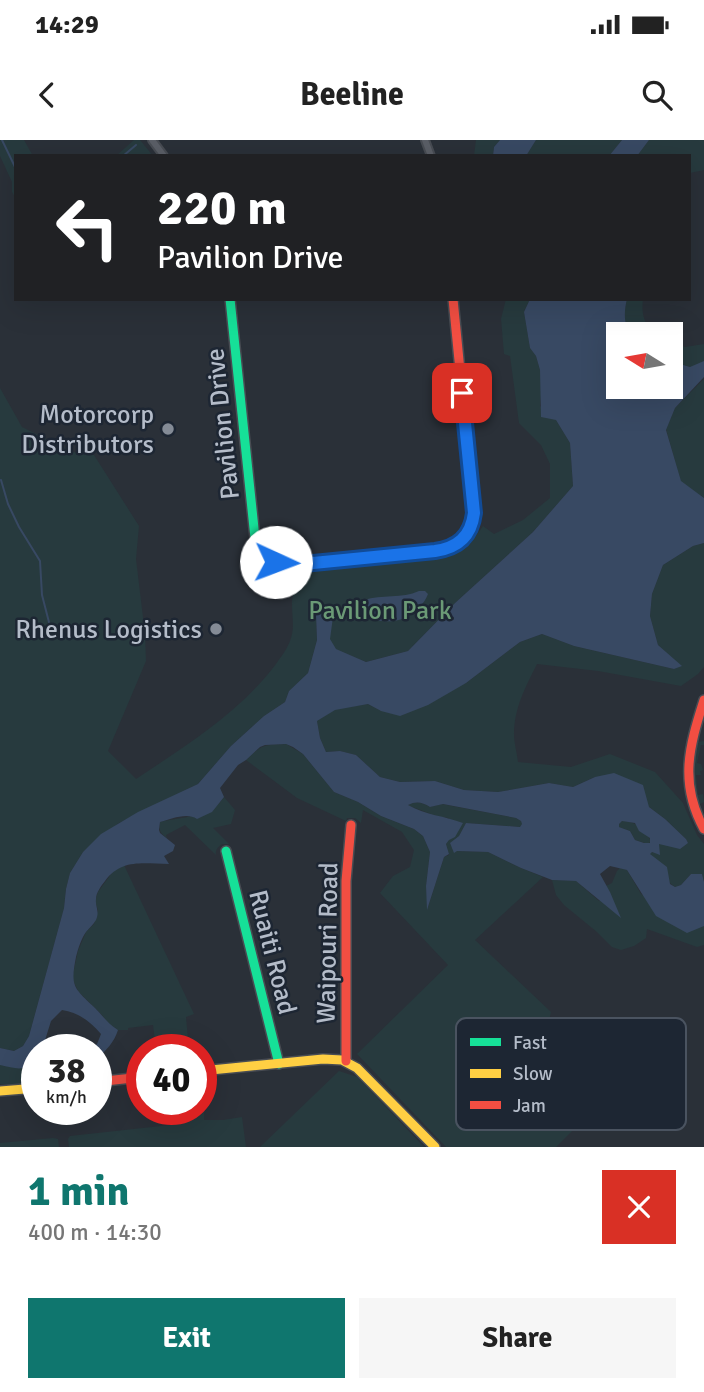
<!DOCTYPE html>
<html lang="en">
<head>
<meta charset="utf-8">
<style>
	body { margin:0; font-family:Signika,sans-serif; background:#f6f6f6; color:#222; height:100vh; display:flex; flex-direction:column; font-size:26px; white-space:nowrap }
	* { box-sizing:border-box; margin:0 }
	p { font-size:23px; color:#767676 }
	.icon { flex:none; width:38px; height:38px; fill:none; stroke:currentColor; stroke-width:2; stroke-linecap:round; stroke-linejoin:round }
	.map { position:relative; height:1007px; overflow:hidden }
	.panel { display:flex; flex-direction:column; background:#fff; flex:1 }
	.panel>* { flex:none }
	.guide { position:absolute; left:14px; top:14px; width:677px; height:147px; border-radius:0px; box-shadow:0 7px 28px #0002; background:#202124; color:#fff; overflow:hidden }
	.needle { width:46px; rotate:281deg }
	.controls { position:absolute; left:606px; top:182px; display:grid; gap:14px }
	.controls a { display:grid; place-items:center; width:77px; height:77px; border-radius:0px; background:#fff; box-shadow:0 7px 28px #0002; font-size:35px }
	.speed { position:absolute; left:21px; top:894px; display:flex; gap:14px; font-size:35px; font-weight:700; text-align:center }
	.speed>* { display:grid; place-content:center; width:91px; height:91px; border-radius:50%; background:#fff; box-shadow:0 7px 28px #0002; line-height:1 }
	.speed small { font-size:18px; font-weight:400 }
	.speed .limit { border:10px solid #d22; background:#fff; color:#111 }
	.pin { position:absolute; display:grid; place-items:center; width:60px; height:60px; color:#fff; margin:-30px; border-radius:14px; box-shadow:0 4px 10px #0006 }
	.me { position:absolute; width:77px; margin:-38px; rotate:92deg; stroke-linejoin:round; filter:drop-shadow(0 0 5px #0008) }
	.turn { display:flex; align-items:center; gap:24px; height:147px; padding:0 28px; font-size:32px }
	.turn .icon { width:91px; height:91px; stroke-width:2.5 }
	.turn b { display:block; font-size:49px; line-height:60px }
	.round { display:grid; place-items:center; flex:none; width:74px; height:74px; border-radius:0px; background:#f6f6f6 }
	.overview { display:flex; align-items:center; justify-content:space-between; height:119px; padding:0 28px }
	h1 { font-size:42px; font-weight:700; line-height:52px; color:#0f766e }
	.cta { display:flex; gap:14px; margin-top:auto; padding:14px 28px }
	.cta a { flex:1; height:80px; border-radius:0px; background:#0f766e; color:#fff; font-size:28px; font-weight:700; line-height:80px; text-align:center }
	.cta a+a { background:#f6f6f6; color:#222 }
	.status { display:flex; justify-content:space-between; align-items:center; height:49px; padding:0 35px; background:#fff; direction:ltr }
	.status svg { height:19px; fill:currentColor }
	header { display:flex; justify-content:space-between; align-items:center; height:91px; padding:0 28px; background:#fff; font-size:32px; font-weight:700 }
	.map>svg:first-child { display:block }
	.green { fill:#273a3e }
	.water { fill:#384963; fill-rule:evenodd }
	.lines { fill:none; stroke-linecap:round; stroke-linejoin:round }
	.stream { stroke:#384963; stroke-width:2 }
	.street-casing { stroke:#484c53; stroke-width:10 }
	.fast-casing { stroke:#484c53; stroke-width:12 }
	.slow-casing { stroke:#484c53; stroke-width:12 }
	.jam-casing { stroke:#484c53; stroke-width:12 }
	.street { stroke:#5a5e66; stroke-width:6 }
	.fast { stroke:#16e098; stroke-width:9 }
	.slow { stroke:#ffcf43; stroke-width:9 }
	.jam { stroke:#f24e42; stroke-width:9 }
	.route-casing { stroke:#114b97; stroke-width:18 }
	.route { stroke:#1a73e8; stroke-width:12 }
	.poi-dot { fill:#848b96; stroke:#1d2633; stroke-width:2.5 }
	.labels { text-anchor:middle; stroke-width:5; stroke-linejoin:round; paint-order:stroke }
	.poi-label { font-size:26px; fill:#b4bcc9; stroke:#1d2633; text-anchor:end }
	.street-label { font-size:26px; fill:#b4bcc9; stroke:#1d2633 }
	.park-label { font-size:26px; fill:#6b9a76; stroke:#1d2633 }
	.key { fill:#1d2633; stroke:#4a5360; stroke-width:2 }
	.key-label { font-size:19px; fill:#b4bcc9 }
</style>
</head>
<body>
<div class="status"><b>14:29</b><svg viewBox="0 0 49 12"><path d="M0 12V9h3v3zM5 12V6h3v6zM10 12V3h3v9zM15 12V0h3v12zM26 1h20v11H26zM47 4h2v5h-2z"/></svg></div>
<header><svg class="icon" aria-label="back" viewBox="0 0 24 24"><path d="M15 5l-7 7 7 7"/></svg>Beeline<svg class="icon" aria-label="search" viewBox="0 0 24 24"><circle cx="10" cy="10" r="6"/><path d="M15 15l6 6"/></svg></header>
<div class="map">
<svg width="704" height="1007" viewBox="0 0 704 1007">
	<rect width="100%" height="100%" fill="#2a3038"/>
	<g class="green">
		<polygon points="0,0 24,0 33,16 16,16 16,59 12,52 12,42 0,16"/>
		<polygon points="134,0 140,0 153,16 116,16"/>
		<polygon points="476,0 500,0 494,7 493,16 474,16"/>
		<polygon points="536,0 622,0 609,16 526,16"/>
		<polygon points="649,0 704,0 704,30 690,33 690,16 637,16"/>
		<path d="M 506,159 L 530,159 L 524,172 L 530,208 L 536,216 L 540,230 L 542,246 L 540,266 L 556,280 L 570,303 L 573,346 L 533,392 L 455,463 L 408,511 L 366,522 L 335,509 L 316,475 L 317,500 L 308,533 L 289,551 L 285,562 L 264,576 L 231,606 L 198,644 L 119,683 L 83,712 L 70,733 L 66,749 L 64,768 L 29,896 L 23,906 L 14,911 L 0,908 L 0,248 L 22,287 L 73,312 L 94,315 L 139,386 L 136,419 L 145,494 L 146,521 L 108,611 L 136,639 C 187,605 239,573 276,524 C 281,517 287,509 290,501 C 295,489 292,477 292,464 C 292,454 295,443 297,432 L 453,415 L 470,404 L 483,386 L 494,394 L 523,380 L 550,358 L 550,324 L 541,305 L 519,283 L 510,216 L 504,214 L 501,179 Z"/>
		<path d="M 627,159 L 643,159 C 641,174 644,185 656,194 L 632,194 C 623,186 624,171 627,159 Z"/>
		<polygon points="670,202 685,207 704,204 704,229 690,227 670,221"/>
		<polygon points="704,239 704,358 681,342 666,289 675,268"/>
		<path d="M 704,403 L 704,527 L 698,534 L 681,546 L 598,531 L 537,524 C 526,546 514,568 514,594 C 514,603 517,613 518,622 L 571,627 L 610,614 L 655,632 L 683,663 L 697,695 L 704,704 L 704,742 L 702,734 L 691,734 L 681,745 L 675,747 C 663,739 660,723 649,713 L 652,712 L 659,714 L 659,704 L 688,703 L 686,699 L 665,679 L 649,667 L 595,637 L 573,647 L 549,643 L 498,652 L 464,650 L 435,641 L 400,642 L 380,637 L 356,615 L 340,611 L 326,612 L 320,598 L 317,581 L 335,569 L 368,564 L 381,571 L 466,543 L 520,502 L 542,494 L 574,506 L 674,529 L 681,526 L 658,505 L 650,476 L 652,454 L 663,425 L 693,406 Z"/>
		<path d="M 704,601 L 704,605 L 701,605 L 697,623 L 701,624 L 703,630 L 700,631 L 701,635 L 696,635 L 698,655 L 703,654 L 704,662 L 700,664 L 704,674 L 704,685 C 690,655 691,634 696,602 Z"/>
		<path d="M 286,604 L 303,614 L 334,652 L 358,662 L 381,676 L 414,689 L 423,696 L 430,712 L 426,746 L 428,767 L 444,717 L 449,715 L 446,704 L 449,700 L 449,678 L 439,677 L 407,665 C 417,661 421,662 430,667 L 442,664 L 516,678 L 521,681 L 523,684 L 521,687 L 466,683 L 459,696 L 450,704 L 457,711 L 488,712 L 521,728 L 543,737 L 475,800 L 551,872 L 544,902 L 598,965 L 556,1007 L 446,1007 L 357,914 L 448,825 L 380,753 L 393,736 L 410,727 L 414,710 L 402,692 L 363,670 L 361,683 L 355,678 L 347,678 L 346,681 L 297,658 L 246,620 C 263,604 263,605 286,604 Z"/>
		<path d="M 224,657 L 235,670 L 231,684 L 213,688 L 229,704 L 222,704 C 218,707 215,710 216,715 L 185,685 L 166,695 L 167,698 C 160,693 159,691 160,682 C 181,677 212,677 224,657 Z"/>
		<path d="M 622,681 C 634,680 646,690 651,701 L 648,704 L 635,700 L 630,691 L 619,687 L 619,684 Z"/>
		<polygon points="124,725 194,874 186,877 189,910 156,910 153,885 128,888 128,890 118,890 108,883 102,875 78,851 72,838 78,811 86,792 94,784 98,770 95,761 98,752 114,730"/>
		<polygon points="620,728 627,730 641,754 704,786 704,805 697,807 647,789 646,798 634,806 621,810 612,807 597,792 564,765 556,755 552,740 576,741 599,761 610,752 606,746 612,743 617,731"/>
		<polygon points="37,919 37,940 18,945 0,944 0,925 31,926"/>
		<polygon points="339,931 357,937 424,1007 260,1007"/>
		<polygon points="201,940 205,972 204,972 204,980 223,980 242,977 246,1007 69,1007 68,999 70,996 170,985 169,970 201,970"/>
		<polygon points="53,998 58,999 59,1007 0,1007 0,1003"/>
	</g>
	<g class="water">
		<polygon points="500,0 536,0 526,16 493,16 494,7"/>
		<polygon points="622,0 649,0 637,16 609,16"/>
		<path d="M 530,159 L 627,159 C 624,171 623,186 632,194 L 618,194 L 618,247 L 670,247 L 670,221 L 690,227 L 704,221 L 704,237 L 675,268 L 666,290 L 681,341 L 704,358 L 704,403 L 693,406 L 663,425 L 652,454 L 650,476 L 658,505 L 682,526 L 674,529 L 574,506 L 542,494 L 520,502 L 466,543 L 428,565 L 400,576 L 381,571 L 368,564 L 335,570 L 317,581 L 320,598 L 326,612 L 340,611 L 356,615 L 380,637 L 400,642 L 435,641 L 464,650 L 498,652 L 549,643 L 573,647 L 595,637 L 614,633 L 643,645 L 649,667 L 665,679 L 686,699 L 688,703 L 680,709 L 659,704 L 660,715 L 652,712 L 650,714 L 667,727 L 670,744 L 675,747 L 681,745 L 691,734 L 702,734 L 704,742 L 704,786 L 687,793 L 656,776 L 627,730 L 610,726 L 600,734 L 610,752 L 621,778 L 576,741 L 552,740 L 521,728 L 488,712 L 457,711 L 454,713 L 450,703 L 459,696 L 466,683 L 520,687 L 522,684 L 521,681 L 516,678 L 443,664 L 430,667 C 422,662 416,661 408,665 C 425,675 445,676 463,683 L 455,697 L 449,700 L 446,704 L 449,714 L 444,717 L 427,770 L 426,746 L 430,712 L 423,696 L 414,689 L 381,676 L 358,662 L 334,652 L 303,614 L 293,607 L 286,604 L 265,605 L 260,607 L 246,620 L 238,625 L 220,648 L 224,657 L 212,672 L 197,679 C 187,672 171,679 160,682 L 159,690 L 160,693 L 175,705 L 173,711 L 164,716 L 169,724 C 144,724 122,718 105,741 C 101,746 96,753 96,759 C 95,767 100,771 96,780 C 93,785 89,788 86,792 C 81,799 78,809 76,817 C 70,847 74,848 95,868 C 103,876 108,884 118,890 C 114,903 106,910 96,920 L 96,910 L 90,910 L 97,904 L 101,894 C 90,881 79,873 62,870 L 51,881 L 42,910 L 37,910 L 37,919 C 24,933 16,928 0,925 L 0,908 L 14,911 L 23,906 L 29,896 L 64,768 L 66,749 L 70,733 L 83,712 L 101,694 L 138,672 L 198,644 L 231,606 L 264,576 L 285,562 L 289,551 L 308,533 L 317,500 L 316,475 L 324,469 L 333,477 L 330,499 L 336,509 L 366,522 L 408,511 L 455,463 L 533,392 L 573,346 L 570,303 L 556,280 L 541,277 L 540,230 L 536,216 L 530,208 L 524,172 ZM 622,681 L 635,683 L 639,691 L 650,698 L 650,703 L 644,703 L 635,700 L 630,691 L 619,687 L 619,684 Z"/>
		<path d="M 419,451 L 425,451 L 428,454 C 424,465 414,473 404,478 C 390,485 358,482 364,460 C 382,454 402,459 419,451 Z"/>
	</g>
	<g class="lines">
		<g class="stream">
			<polyline points="2,0 16,29"/>
			<polyline points="123,16 136,5"/>
			<polyline points="1,340 8,364 19,387 40,421 42,455 51,490"/>
		</g>
		<defs>
			<g id="street">
				<polyline points="152,0 164,16"/>
				<polyline points="425,0 431,16"/>
			</g>
			<g id="fast">
				<polyline points="230,159 255,398 261,408 269,416 278,422 290,425 393,415"/>
				<polyline points="226,711 279,924"/>
			</g>
			<g id="slow">
				<polyline points="201,931 323,919 342,920 357,928 435,1007"/>
				<polyline points="0,951 37,948"/>
			</g>
			<g id="jam">
				<path d="M 393,415 C 427,412 467,417 474,374 L 453,159"/>
				<path d="M 704,560 C 689,607 679,643 704,689"/>
				<polyline points="346,921 346,741 351,685"/>
				<polyline points="96,942 142,937"/>
			</g>
		</defs>
		<use href="#street" class="street-casing"/>
		<use href="#fast" class="fast-casing"/>
		<use href="#slow" class="slow-casing"/>
		<use href="#jam" class="jam-casing"/>
		<use href="#street" class="street"/>
		<use href="#fast" class="fast"/>
		<use href="#slow" class="slow"/>
		<use href="#jam" class="jam"/>
	</g>
	<g class="lines">
		<defs>
			<path id="route" d="M 276,422 L 293,425 L 435,411 C 457,408 471,397 474,373 L 462,253"/>
		</defs>
		<use href="#route" class="route-casing"/>
		<use href="#route" class="route"/>
	</g>
	<g class="poi-dot">
		<circle cx="168" cy="289" r="7"/>
		<circle cx="216" cy="489" r="7"/>
	</g>
	<g class="labels">
		<g class="poi-label">
			<text x="154" y="283">Motorcorp<tspan x="154" dy="30">Distributors</tspan></text>
			<text x="202" y="498">Rhenus Logistics</text>
		</g>
		<g class="street-label">
			<text transform="translate(222 284) rotate(-96)" y="9">Pavilion Drive</text>
			<text transform="translate(327 803) rotate(-89)" y="9">Waipouri Road</text>
			<text transform="translate(273 812) rotate(76)" y="9">Ruaiti Road</text>
		</g>
		<g class="park-label">
			<text x="380" y="479">Pavilion Park</text>
		</g>
	</g>
	<rect x="456" y="878" width="230" height="112" rx="10" class="key"/>
	<rect x="470" y="898" width="31" height="8" fill="#16e098"/>
	<rect x="470" y="929" width="31" height="9" fill="#ffcf43"/>
	<rect x="470" y="961" width="31" height="8" fill="#f24e42"/>
	<g class="key-label">
		<text x="513" y="909">Fast</text>
		<text x="513" y="940">Slow</text>
		<text x="513" y="972">Jam</text>
	</g>
</svg>
<div class="controls">
<a><svg class="needle" viewBox="-14 -14 28 28"><path d="M0-13l5 13h-10z" fill="#e53935"/><path d="M0 13l5-13h-10z" fill="#767676"/></svg></a>
</div>
<div class="speed"><div>38<small>km/h</small></div><div class="limit">40</div></div>
<div class="pin" style="left:462px;top:253px;background:#d93025"><svg class="icon" aria-label="arrive" viewBox="0 0 24 24"><path d="M6 21V4h12l-3 4 3 4H6"/></svg></div>
<svg class="me" style="left:276px;top:422px" viewBox="-20 -20 40 40"><circle r="19" fill="#fff"/><path d="M0-13L10 11 0 6-10 11z" fill="#1a73e8"/></svg>
<div class="guide">
<div class="turn"><svg class="icon" aria-label="left" viewBox="0 0 24 24"><path d="M17 20v-9H6M10 6l-5 5 5 5"/></svg><div><b>220 m</b>Pavilion Drive</div></div>
</div>
</div>
<section class="panel">
<div class="overview"><div><h1>1 min</h1><p>400 m · 14:30</p></div><a class="round" style="background:#d93025;color:#fff"><svg class="icon" aria-label="close" viewBox="0 0 24 24"><path d="M6 6l12 12M18 6L6 18"/></svg></a></div>
<div class="cta"><a>Exit</a><a>Share</a></div>
</section>
</body>
</html>
